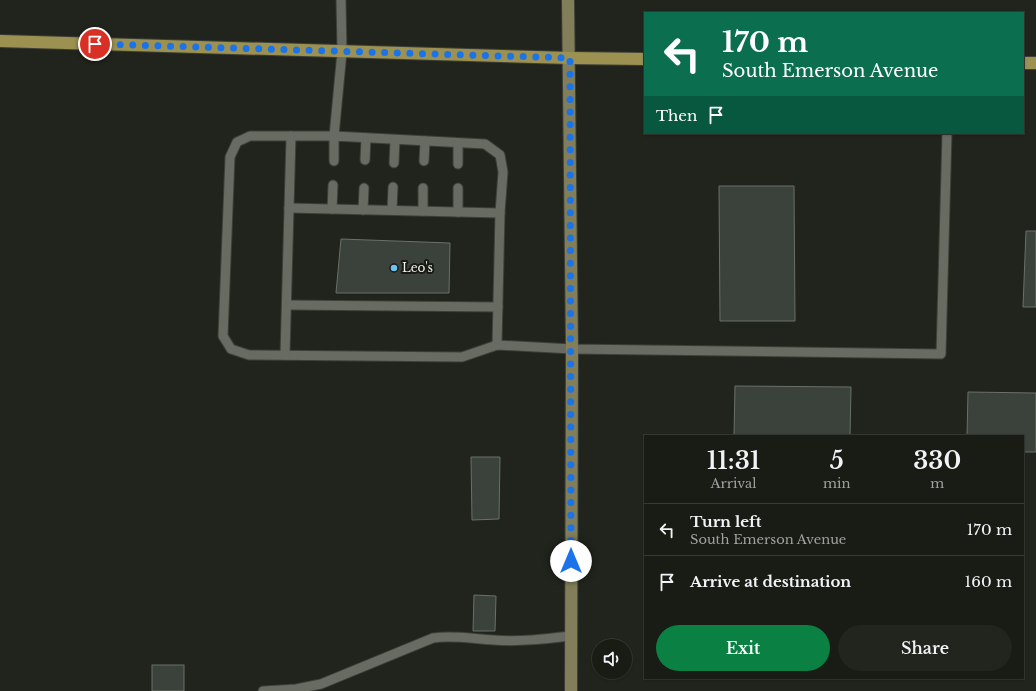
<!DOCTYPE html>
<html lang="en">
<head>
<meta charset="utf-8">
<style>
	body { margin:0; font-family:"Libre Baskerville",serif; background:#22241e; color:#f1f3f6; height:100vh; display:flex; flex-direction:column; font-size:15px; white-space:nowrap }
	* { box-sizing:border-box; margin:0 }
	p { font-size:13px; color:#9fa1a0 }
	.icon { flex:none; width:22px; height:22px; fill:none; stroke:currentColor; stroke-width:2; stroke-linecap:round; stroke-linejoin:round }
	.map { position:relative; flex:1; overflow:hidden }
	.panel { position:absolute; left:644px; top:435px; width:380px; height:244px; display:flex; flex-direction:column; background:#191b15; border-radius:0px; box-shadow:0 1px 3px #0004,0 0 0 1px #373934 }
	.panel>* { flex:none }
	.guide { position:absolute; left:644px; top:12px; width:380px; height:122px; border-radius:0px; box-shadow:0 1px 3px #0004,0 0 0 1px #373934; background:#0b6e4f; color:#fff; overflow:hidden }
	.controls { position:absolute; left:592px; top:639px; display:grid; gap:8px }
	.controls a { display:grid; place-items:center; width:40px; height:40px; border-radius:50%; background:#191b15; box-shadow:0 1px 3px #0004,0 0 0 1px #373934; font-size:20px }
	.pin { position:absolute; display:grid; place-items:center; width:34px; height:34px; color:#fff; margin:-17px; border:2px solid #fff; border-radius:50%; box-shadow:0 1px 4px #0007 }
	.me { position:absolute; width:44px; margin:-22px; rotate:0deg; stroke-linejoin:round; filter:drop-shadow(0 0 3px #0008) }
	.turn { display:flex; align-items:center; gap:14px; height:84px; padding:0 12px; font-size:18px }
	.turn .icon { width:52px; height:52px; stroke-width:2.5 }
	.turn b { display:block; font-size:28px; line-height:34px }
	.then { display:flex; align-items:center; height:38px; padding:0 12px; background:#0003; gap:8px; font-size:15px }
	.eta { display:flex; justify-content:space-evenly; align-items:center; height:68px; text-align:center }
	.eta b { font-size:24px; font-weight:600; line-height:28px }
	.primary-button { display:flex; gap:8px; margin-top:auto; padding:8px 12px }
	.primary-button a { flex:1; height:46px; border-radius:24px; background:#0b8043; color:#fff; font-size:16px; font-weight:600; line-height:46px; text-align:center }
	.primary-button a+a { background:#22241e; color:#f1f3f6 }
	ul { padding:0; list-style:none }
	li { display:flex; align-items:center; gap:12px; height:52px; padding:0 12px; border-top:1px solid #373934 }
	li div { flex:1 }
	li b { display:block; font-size:15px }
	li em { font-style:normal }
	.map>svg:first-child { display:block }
	.building { fill:#3b423b; stroke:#697169 }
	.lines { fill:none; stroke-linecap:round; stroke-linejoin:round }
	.lane-casing { stroke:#3d3f39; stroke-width:11 }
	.secondary-casing { stroke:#3d3f39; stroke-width:14 }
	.primary-casing { stroke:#3d3f39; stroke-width:14 }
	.lane { stroke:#686b62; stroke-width:9 }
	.secondary { stroke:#827e59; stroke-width:12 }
	.primary { stroke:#9c9151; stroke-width:12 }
	.route { stroke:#1a73e8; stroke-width:7; stroke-dasharray:0 12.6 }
	.poi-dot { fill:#6cc3f2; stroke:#181a13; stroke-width:1.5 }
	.labels { text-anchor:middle; stroke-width:4; stroke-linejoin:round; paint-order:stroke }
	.poi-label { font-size:12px; fill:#eff1ec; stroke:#181a13; text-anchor:start }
</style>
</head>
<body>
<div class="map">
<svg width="1036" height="691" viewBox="0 0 1036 691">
	<rect width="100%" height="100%" fill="#21241c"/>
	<g class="building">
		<polygon points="719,186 794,186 795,321 720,321"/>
		<polygon points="1026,231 1036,231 1036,307 1023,307"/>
		<polygon points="341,239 450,243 449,293 336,293"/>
		<polygon points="735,386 851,387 850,436 734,436"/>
		<polygon points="968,392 1036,393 1036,452 1023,452 1023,436 967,436"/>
		<polygon points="471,457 500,457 499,519 472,520"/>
		<polygon points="474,595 496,596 495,631 473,631"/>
		<rect x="152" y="665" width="32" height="26"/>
	</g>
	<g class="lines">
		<defs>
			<g id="lane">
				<polyline points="341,0 342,52 334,136 250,136 237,142 230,157 223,336 231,349 249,355 462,357 497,345 572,349 941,354 947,133"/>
				<polyline points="365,160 366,138"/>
				<polyline points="334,161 334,136 485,144 500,155 503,172 500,213 497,345"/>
				<polyline points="424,161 425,141"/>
				<polyline points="394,163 395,140"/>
				<polyline points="458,164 458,143"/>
				<polyline points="289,208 500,213"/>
				<polyline points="332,209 333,185"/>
				<polyline points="363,210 364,188"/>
				<polyline points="392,210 393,187"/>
				<polyline points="423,211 423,188"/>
				<polyline points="458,212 458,188"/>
				<polyline points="287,305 498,307"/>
				<polyline points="285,355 291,136"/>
				<path d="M 263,691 L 296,689 L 321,684 L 433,638 C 454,635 473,639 494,640 C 519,642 545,639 571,636"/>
			</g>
			<polyline id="secondary" points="568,0 572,349 571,691"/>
			<g id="primary">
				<polyline points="0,41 570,58 645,59"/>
				<polyline points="1023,63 1036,63"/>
			</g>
		</defs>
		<use href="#lane" class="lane-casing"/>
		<use href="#secondary" class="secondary-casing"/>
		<use href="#primary" class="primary-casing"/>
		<use href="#lane" class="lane"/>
		<use href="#secondary" class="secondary"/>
		<use href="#primary" class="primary"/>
	</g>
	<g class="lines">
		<polyline class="route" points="95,44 570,58 571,561"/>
	</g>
	<circle class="poi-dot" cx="394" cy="268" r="4"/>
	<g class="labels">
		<g class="poi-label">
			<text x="402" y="272">Leo's</text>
		</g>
	</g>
</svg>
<div class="controls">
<a><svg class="icon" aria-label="sound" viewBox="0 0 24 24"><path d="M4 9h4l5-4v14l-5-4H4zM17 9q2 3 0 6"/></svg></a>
</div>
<div class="pin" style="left:95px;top:44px;background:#d93025"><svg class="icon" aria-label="arrive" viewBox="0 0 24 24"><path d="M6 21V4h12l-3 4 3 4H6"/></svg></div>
<svg class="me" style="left:571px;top:561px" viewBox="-20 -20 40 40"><circle r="19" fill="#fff"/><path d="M0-13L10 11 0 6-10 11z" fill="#1a73e8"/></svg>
<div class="guide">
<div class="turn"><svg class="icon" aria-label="left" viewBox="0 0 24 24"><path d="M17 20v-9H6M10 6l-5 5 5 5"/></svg><div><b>170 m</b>South Emerson Avenue</div></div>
<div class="then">Then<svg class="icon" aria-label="arrive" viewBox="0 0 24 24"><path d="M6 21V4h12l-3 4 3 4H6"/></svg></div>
</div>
<section class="panel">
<div class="eta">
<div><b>11:31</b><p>Arrival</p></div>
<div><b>5</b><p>min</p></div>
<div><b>330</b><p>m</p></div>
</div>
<ul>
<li><svg class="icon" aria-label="left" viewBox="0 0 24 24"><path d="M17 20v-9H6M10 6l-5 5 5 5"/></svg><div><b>Turn left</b><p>South Emerson Avenue</p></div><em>170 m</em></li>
<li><svg class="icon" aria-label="arrive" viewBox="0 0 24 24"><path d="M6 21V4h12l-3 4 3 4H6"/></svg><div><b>Arrive at destination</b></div><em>160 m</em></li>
</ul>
<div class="primary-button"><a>Exit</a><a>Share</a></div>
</section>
</div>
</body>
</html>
